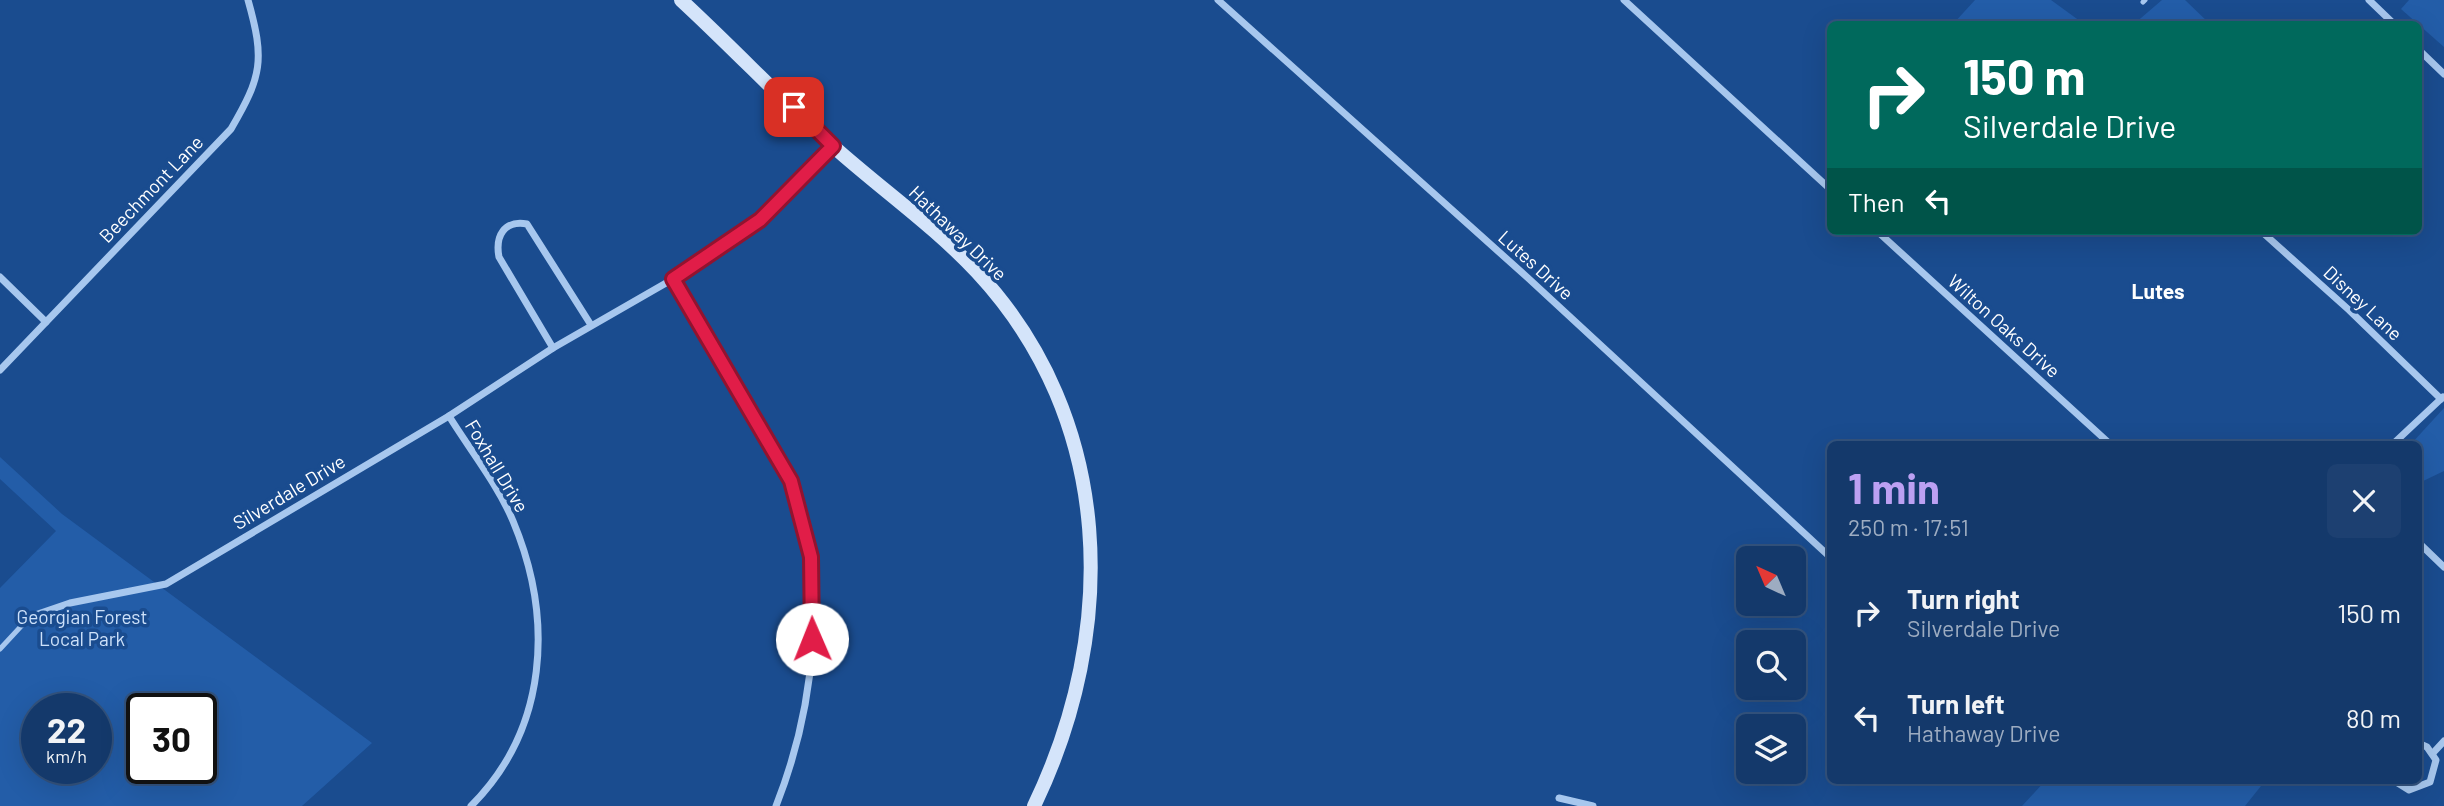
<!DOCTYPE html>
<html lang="en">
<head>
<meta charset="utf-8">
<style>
	body { margin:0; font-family:Barlow,sans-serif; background:#1d4071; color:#f1f3f6; height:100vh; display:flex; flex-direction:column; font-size:26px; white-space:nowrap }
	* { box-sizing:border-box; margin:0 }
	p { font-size:23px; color:#9dacc1 }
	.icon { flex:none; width:38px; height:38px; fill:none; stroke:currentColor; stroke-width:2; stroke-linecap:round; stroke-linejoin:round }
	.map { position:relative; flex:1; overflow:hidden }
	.sheet { position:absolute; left:1827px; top:441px; width:595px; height:343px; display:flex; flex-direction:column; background:#14396b; border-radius:10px; box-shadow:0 7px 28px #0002,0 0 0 2px #33537e }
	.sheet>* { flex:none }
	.top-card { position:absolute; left:1827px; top:21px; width:595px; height:214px; border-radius:10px; box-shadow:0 7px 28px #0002,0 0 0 2px #33537e; background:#00695c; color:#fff; overflow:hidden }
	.needle { width:46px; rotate:316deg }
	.buttons { position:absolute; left:1736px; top:546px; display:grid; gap:14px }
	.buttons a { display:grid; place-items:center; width:70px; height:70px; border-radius:10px; background:#14396b; box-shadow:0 7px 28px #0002,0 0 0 2px #33537e; font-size:35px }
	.speed { position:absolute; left:21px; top:693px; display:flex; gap:14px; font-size:35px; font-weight:700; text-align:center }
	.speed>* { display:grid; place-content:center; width:91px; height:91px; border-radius:50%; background:#14396b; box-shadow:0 7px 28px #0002,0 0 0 2px #33537e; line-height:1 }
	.speed small { font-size:18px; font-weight:400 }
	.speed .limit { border:4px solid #111; border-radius:10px; background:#fff; color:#111 }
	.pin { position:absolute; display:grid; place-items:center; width:60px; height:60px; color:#fff; margin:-30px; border-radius:14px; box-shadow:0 4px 10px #0006 }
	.me { position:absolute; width:77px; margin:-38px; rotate:359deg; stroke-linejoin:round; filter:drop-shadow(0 0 5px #0008) }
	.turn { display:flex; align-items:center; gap:24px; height:147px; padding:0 21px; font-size:32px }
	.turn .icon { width:91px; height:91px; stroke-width:2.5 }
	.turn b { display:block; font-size:49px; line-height:60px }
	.then { display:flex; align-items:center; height:66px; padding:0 21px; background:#0003; gap:14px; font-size:26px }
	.round { display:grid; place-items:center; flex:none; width:74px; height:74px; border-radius:10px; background:#1d4071 }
	.headline { display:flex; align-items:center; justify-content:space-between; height:119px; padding:0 21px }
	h1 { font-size:42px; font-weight:700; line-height:52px; color:#bca0f2 }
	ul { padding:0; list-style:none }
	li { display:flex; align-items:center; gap:21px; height:105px; padding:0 21px }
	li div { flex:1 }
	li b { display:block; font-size:26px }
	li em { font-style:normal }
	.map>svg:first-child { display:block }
	.green { fill:#235da8; fill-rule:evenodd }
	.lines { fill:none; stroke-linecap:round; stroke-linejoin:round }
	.lane { stroke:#a7c7ee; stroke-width:5 }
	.street { stroke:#a7c7ee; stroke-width:7 }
	.secondary { stroke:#d4e4fa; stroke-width:14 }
	.route-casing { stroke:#92132f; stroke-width:18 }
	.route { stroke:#e11d48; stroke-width:12 }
	.labels { text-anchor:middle; stroke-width:7; stroke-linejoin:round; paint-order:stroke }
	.street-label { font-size:19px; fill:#fff; stroke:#1a4c8f }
	.park-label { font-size:19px; fill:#cde1fa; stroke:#1a4c8f }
	.neighbourhood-label { font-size:21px; font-weight:bold; fill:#fff; stroke:#1a4c8f }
</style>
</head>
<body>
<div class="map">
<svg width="2444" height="806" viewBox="0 0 2444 806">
	<rect width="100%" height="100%" fill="#1a4c8f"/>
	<g class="green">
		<polygon points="1975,0 2051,0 2084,24 1953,24"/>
		<polygon points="2162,0 2185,0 2210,24 2134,24"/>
		<polygon points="2409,0 2444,0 2444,47 2401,9"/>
		<polygon points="2444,408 2444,471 2419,483 2418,444 2411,444"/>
		<path d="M 0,457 L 62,514 L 372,743 L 302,806 L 0,806 L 0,588 L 56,531 L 0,479 ZM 37,709 L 96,709 L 96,768 L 37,768 ZM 142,709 L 201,709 L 201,768 L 142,768 Z"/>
		<polygon points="2045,781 2045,780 2265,781 2245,806 2022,806"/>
	</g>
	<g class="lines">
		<g class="lane">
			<polyline points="2143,2 2145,0"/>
			<polyline points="0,649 25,622"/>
		</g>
		<g class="street">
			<polyline points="1218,0 1528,278 1830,557"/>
			<polyline points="1624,0 1830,189"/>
			<polyline points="2369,0 2394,24"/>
			<polyline points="2418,49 2444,74"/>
			<polyline points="1877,231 2110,444"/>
			<polyline points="2261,231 2349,310 2441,399"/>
			<polyline points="0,277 46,322"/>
			<path d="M 673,279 C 700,325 727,371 754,417 C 766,438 783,460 791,482 C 829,585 815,707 776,806"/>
			<path d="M 553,348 L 499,257 C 495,236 504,220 527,224 L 591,325"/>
			<path d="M 0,370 L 231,129 C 262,76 265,60 248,0"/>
			<path d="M 449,416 C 470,450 498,485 513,521 C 554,619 548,729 471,806"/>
			<polyline points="2393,444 2443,397"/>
			<polyline points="2418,542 2444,567"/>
			<polyline points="25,622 35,615 70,603 166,584 449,416 553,348 673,279 760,220 833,146"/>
			<polyline points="2433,753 2444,741"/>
			<polyline points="2393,780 2409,790 2430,782 2436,760 2427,747 2418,743"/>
			<polyline points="1559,798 1593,806"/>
		</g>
		<path class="secondary" d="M 681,0 C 733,48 782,100 834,147 C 881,189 934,226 977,272 C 1115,420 1119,630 1034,806"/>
	</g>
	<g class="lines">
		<defs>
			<polyline id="route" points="794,107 833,146 760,220 673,279 791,481 811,557 812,639"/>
		</defs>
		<use href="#route" class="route-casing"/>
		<use href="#route" class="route"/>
	</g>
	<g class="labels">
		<g class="street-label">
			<text transform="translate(151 189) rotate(-46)" y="7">Beechmont Lane</text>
			<text transform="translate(958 233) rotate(44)" y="7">Hathaway Drive</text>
			<text transform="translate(1536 265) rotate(42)" y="7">Lutes Drive</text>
			<text transform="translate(2363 303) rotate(43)" y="7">Disney Lane</text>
			<text transform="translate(2004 326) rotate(42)" y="7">Wilton Oaks Drive</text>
			<text transform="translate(497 466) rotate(59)" y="7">Foxhall Drive</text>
			<text transform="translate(289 492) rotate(-31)" y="7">Silverdale Drive</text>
		</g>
		<g class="park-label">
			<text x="82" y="624">Georgian Forest<tspan x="82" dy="22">Local Park</tspan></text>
		</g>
		<g class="neighbourhood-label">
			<text x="2158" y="299">Lutes</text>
		</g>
	</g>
</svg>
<div class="buttons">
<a><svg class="needle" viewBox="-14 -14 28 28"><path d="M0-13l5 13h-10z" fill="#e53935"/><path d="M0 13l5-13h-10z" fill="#9dacc1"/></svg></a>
<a><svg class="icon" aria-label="search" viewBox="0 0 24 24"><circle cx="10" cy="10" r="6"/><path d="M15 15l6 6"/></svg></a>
<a><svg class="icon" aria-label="layers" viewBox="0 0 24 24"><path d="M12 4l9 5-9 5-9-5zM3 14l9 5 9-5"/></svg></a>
</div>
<div class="speed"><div>22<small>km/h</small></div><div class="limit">30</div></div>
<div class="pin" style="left:794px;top:107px;background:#d93025"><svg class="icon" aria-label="arrive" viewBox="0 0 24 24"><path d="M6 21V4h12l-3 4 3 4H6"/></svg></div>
<svg class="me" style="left:812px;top:639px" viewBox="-20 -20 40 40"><circle r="19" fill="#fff"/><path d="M0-13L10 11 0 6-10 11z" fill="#e11d48"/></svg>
<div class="top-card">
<div class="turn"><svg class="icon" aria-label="right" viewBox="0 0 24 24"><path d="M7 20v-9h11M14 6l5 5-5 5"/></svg><div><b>150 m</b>Silverdale Drive</div></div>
<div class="then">Then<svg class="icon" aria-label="left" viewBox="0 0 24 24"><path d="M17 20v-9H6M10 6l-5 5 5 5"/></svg></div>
</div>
<section class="sheet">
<div class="headline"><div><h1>1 min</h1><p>250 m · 17:51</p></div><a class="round"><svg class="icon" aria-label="close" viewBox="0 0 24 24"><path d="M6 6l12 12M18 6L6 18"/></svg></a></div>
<ul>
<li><svg class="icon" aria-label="right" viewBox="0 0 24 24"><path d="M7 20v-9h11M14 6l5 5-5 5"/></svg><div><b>Turn right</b><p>Silverdale Drive</p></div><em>150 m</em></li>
<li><svg class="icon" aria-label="left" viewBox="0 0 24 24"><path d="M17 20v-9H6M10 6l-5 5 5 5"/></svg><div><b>Turn left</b><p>Hathaway Drive</p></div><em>80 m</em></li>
</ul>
</section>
</div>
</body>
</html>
